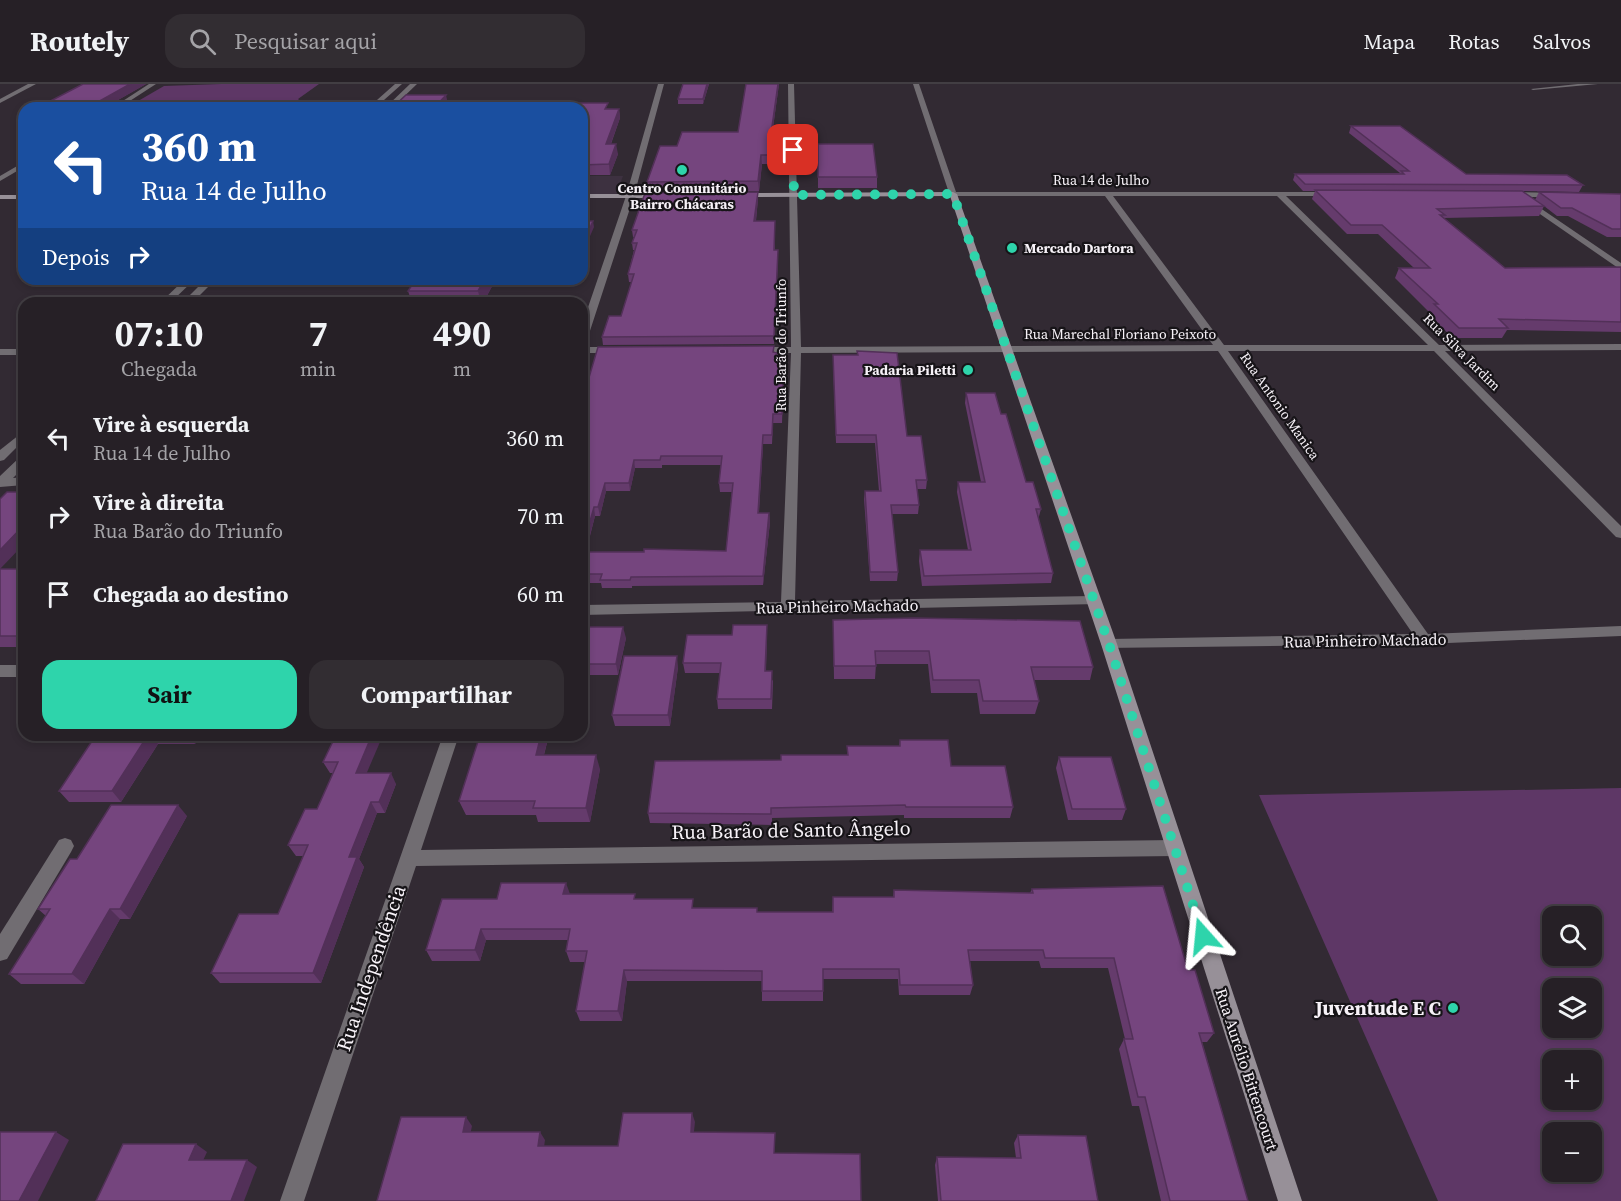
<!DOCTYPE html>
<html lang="pt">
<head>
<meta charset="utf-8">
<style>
	body { margin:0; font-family:"Source Serif 4",serif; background:#322d32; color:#f1f3f6; height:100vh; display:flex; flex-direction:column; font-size:22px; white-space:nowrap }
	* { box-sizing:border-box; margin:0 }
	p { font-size:20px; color:#a4a3a7 }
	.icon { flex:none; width:33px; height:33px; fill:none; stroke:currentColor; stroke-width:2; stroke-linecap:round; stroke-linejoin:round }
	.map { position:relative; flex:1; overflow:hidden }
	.drawer { position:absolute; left:18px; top:213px; width:570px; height:444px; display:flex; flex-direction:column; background:#262026; border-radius:18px; box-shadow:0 3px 9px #0003,0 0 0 2px #423e43 }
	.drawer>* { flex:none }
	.banner { position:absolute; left:18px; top:18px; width:570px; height:183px; border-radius:18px; box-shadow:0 3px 9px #0003,0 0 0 2px #423e43; background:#1a4fa0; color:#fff; overflow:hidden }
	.tools { position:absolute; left:1542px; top:822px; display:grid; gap:12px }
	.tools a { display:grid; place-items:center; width:60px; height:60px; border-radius:12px; background:#262026; box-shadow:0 3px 9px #0003,0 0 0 2px #423e43; font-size:30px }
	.pin { position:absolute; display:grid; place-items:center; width:51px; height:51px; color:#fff; margin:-26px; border-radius:12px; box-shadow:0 3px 9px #0006 }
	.me { position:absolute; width:66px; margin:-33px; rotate:342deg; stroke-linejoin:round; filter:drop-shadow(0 0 4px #0008) }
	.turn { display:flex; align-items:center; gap:21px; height:126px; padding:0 24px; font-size:27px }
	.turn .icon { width:78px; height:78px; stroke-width:2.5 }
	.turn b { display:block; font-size:42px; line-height:51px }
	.then { display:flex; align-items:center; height:57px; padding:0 24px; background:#0003; gap:12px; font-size:22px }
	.eta { display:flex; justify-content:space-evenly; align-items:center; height:102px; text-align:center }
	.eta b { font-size:36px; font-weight:700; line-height:42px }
	.action { display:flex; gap:12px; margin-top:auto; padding:12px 24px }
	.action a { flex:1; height:69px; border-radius:18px; background:#2ed4ab; color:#111; font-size:24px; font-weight:700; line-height:69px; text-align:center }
	.action a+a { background:#322d32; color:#f1f3f6 }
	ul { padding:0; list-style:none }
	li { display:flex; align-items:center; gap:18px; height:78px; padding:0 24px }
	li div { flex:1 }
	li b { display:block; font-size:22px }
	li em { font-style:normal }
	header { display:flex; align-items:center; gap:36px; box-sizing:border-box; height:84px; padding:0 30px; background:#262026; border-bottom:2px solid #423e43 }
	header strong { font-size:28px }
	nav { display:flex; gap:33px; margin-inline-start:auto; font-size:21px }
	.search { width:420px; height:54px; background:#322d32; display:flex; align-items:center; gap:15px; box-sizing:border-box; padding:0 21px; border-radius:18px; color:#a4a3a7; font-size:22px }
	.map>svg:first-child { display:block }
	.built { fill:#3d3140 }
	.green { fill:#5e3766; fill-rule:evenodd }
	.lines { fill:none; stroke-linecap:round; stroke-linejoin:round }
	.lane { fill:#716d72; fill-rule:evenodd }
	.street { fill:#716d72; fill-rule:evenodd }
	.secondary { fill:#979098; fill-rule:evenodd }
	.wall { fill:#653b6c; fill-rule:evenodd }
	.shaded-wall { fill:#523058 }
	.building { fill:#75457e; stroke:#523058; stroke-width:1.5 }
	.route { stroke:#2ed4ab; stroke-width:10; stroke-dasharray:0 18 }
	.poi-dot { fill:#2ed4ab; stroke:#171418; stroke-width:2 }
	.labels { text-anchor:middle; stroke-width:4.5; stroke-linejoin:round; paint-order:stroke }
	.far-street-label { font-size:14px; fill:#f7f2f8; stroke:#171418 }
	.far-poi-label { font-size:14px; font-weight:bold; fill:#f7f2f8; stroke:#171418 }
	.street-label { font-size:16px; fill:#f7f2f8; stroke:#171418 }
	.near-street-label { font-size:20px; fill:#f7f2f8; stroke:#171418 }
	.near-poi-label { font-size:20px; font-weight:bold; fill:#f7f2f8; stroke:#171418; text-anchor:end }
</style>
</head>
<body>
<header>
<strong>Routely</strong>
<div class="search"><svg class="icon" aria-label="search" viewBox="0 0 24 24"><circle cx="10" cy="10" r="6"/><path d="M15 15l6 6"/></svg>Pesquisar aqui</div>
<nav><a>Mapa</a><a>Rotas</a><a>Salvos</a></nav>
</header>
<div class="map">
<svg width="1621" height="1117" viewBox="0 0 1621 1117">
	<rect width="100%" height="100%" fill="#322a33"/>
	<polygon class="built" points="582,92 623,92 616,111 582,111"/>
	<g class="green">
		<polygon points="221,0 319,0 298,15 303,20 298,24 126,24 164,2"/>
		<path d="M 1621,704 L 1621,1117 L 1438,1117 L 1259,711 ZM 1552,832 L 1592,832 L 1592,872 L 1552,872 ZM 1552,904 L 1592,904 L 1592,944 L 1552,944 ZM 1552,976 L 1592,976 L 1592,1016 L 1552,1016 ZM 1552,1048 L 1592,1048 L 1592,1088 L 1552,1088 Z"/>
	</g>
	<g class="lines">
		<polygon class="lane" points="1578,0 1598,0 1533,6 1531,5"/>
		<g class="street">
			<polygon points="28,0 36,0 0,19 0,15"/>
			<polygon points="149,0 156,0 119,24 112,24"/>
			<polygon points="395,0 402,0 375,24 368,24"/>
			<polygon points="410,0 417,0 392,24 385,24"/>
			<polygon points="658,0 664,0 634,112 587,256 582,259 582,241 626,112"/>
			<path d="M 788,0 L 794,0 L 801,263 L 1213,261 L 1105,112 L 950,112 L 913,0 L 919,0 L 956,108 L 1336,108 L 1336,112 L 1286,112 L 1439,261 L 1621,260 L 1621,266 L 1445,267 L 1621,442 L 1621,454 L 1616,453 L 1434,267 L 1228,267 L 1428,550 L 1621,542 L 1621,552 L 1424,560 L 1104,564 L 1101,560 L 1109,555 L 1413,550 L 1218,267 L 801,269 L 795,517 L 1093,512 L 1098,514 L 1100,517 L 1098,520 L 582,531 L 582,521 L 781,518 L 791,269 L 753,269 L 748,266 L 753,263 L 791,263 ZM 1113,112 L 1277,112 L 1428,261 L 1224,261 Z"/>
			<polygon points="24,78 24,83 0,97 0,92"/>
			<polygon points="1507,108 1561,109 1561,113 1524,113 1621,179 1621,186 1521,117 1520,115 1524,113 1504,112 1504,108"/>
			<polygon points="185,195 195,195 170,219 160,219"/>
			<polygon points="206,195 216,195 192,219 182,219"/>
			<polygon points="582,263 618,263 623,266 618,269 582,269"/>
			<rect x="0" y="265" width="24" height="6"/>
			<polygon points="24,347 24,356 4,376 0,377 0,366"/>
			<polygon points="24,372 24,383 13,394 24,393 24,401 0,403 0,392 20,373"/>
			<rect x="0" y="581" width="24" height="12"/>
			<polygon points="443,651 459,651 421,766 1175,756 1181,758 1184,764 1181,770 1175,772 416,782 304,1117 280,1117"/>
			<polygon points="65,754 71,756 74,762 71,768 7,875 0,877 0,850 59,756"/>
		</g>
		<g class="secondary">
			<polygon points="953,108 957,110 1117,560 1302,1117 1278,1117 1101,560 950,112 740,113 736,111 740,109"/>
			<polygon points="582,110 665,110 669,112 665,114 582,114"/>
			<rect x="0" y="111" width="24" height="4"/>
		</g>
	</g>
	<g class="wall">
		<polygon points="83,0 146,0 104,24 40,24 39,23"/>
		<polygon points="683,0 709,0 703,20 678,20 678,15"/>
		<polygon points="746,0 779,0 768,80 762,80 759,107 649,107 647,98 677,62 738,48"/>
		<polygon points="582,24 619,25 620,34 611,60 618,70 610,91 582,91"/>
		<polygon points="1351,42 1466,90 1583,101 1579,108 1522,107 1535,116 1539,108 1621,110 1621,153 1607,153 1568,132 1557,132 1544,122 1539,132 1444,134 1505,184 1621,184 1621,248 1507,246 1502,254 1453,254 1429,231 1430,229 1395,194 1399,184 1414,184 1378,150 1347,150 1312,115 1315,107 1303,107 1293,96 1295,90 1400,89 1349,49"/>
		<polygon points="818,60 877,93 877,104 818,104"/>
		<polygon points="758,115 756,137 775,137 775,166 778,166 778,173 774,260 603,261 602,253 621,232 632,198 629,198 628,190 634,166 633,166 632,159 634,153 633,153 632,146"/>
		<polygon points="496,195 483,219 412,219 408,207"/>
		<path d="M 774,262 L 774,268 L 784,280 L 782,339 L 773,339 L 772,360 L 763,360 L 759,429 L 769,429 L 770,438 L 763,501 L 632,502 L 632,504 L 602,504 L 601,499 L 582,499 L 582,317 ZM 662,381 L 721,381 L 719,399 L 720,408 L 732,408 L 726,467 L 586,468 L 595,432 L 600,432 L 606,407 L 630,407 L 635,384 L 662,384 Z"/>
		<polygon points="857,267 907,352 927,396 926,405 917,405 919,421 918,430 892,430 898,488 897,497 870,497 864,415 865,407 879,407 875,359 836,359 833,280 857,271"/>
		<polygon points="966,309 1001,330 1026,398 1041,425 1038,436 1053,489 1051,499 922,502 919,477 920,466 968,466 957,408 958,398 981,398 965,319"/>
		<rect x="0" y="485" width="24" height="78"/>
		<polygon points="833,536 1093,583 1090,596 1034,596 1039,617 1035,630 980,630 977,609 931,609 928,580 876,580 875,595 834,595"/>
		<polygon points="767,551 766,587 773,597 772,625 718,625 717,615 720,589 685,589 683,579"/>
		<polygon points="582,553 626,554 618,591 582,591"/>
		<polygon points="678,583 670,642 615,642 612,631"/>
		<polygon points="96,651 200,651 195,660 158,660 121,718 69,718 59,707"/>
		<polygon points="336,651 367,689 396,700 385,729 377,729 359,775 364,783 321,899 220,899 211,889 278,830 304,772 296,772 288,761 317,725 333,689 330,689 323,678"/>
		<polygon points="549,651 544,671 600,685 590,738 538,738 536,731 466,731 459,717"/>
		<polygon points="900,656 951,682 1013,723 1010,734 904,734 904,731 772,734 772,741 650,739 648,729 781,676 847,671 847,662 899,662"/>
		<polygon points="1059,673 1126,725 1122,736 1068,736 1056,684"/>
		<polygon points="187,732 130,835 120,835 84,900 21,900 9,890 46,832 38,825 77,775"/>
		<polygon points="1032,805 1188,886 1214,949 1207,958 1202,958 1248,1117 1161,1117 1139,1022 1132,1022 1119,965 1124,955 1125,955 1108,884 1041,884 1039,877 970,877 973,901 970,911 899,911 898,895 823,895 823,917 762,917 762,897 627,897 622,937 580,937 576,927 585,878 570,878 566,867 568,856 486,856 480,877 432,877 426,866 497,815 569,810 636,815 695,824 757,828 832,828 833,813 893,813 894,806 1030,809"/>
		<polygon points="1018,1051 1098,1117 938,1117 935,1081 937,1073 1016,1074 1014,1059"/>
	</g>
	<g class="shaded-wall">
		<polygon points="130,0 146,0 104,24 90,24 89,23"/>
		<polygon points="707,0 709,0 703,20 703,15"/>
		<polygon points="778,0 779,0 768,80 768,71"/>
		<polygon points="446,11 448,20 445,24 434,24"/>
		<polygon points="619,25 620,34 607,70 606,60"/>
		<polygon points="616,60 618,70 610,91 609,80"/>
		<polygon points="761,71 762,80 759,107 758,97"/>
		<polygon points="758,108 758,115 755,144 754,137"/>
		<polygon points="593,137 594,143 583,168 582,162"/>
		<polygon points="485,195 496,195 483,219 481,219 478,207"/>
		<polygon points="763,351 763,360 758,438 758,429"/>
		<polygon points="634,376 635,384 630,407 629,399"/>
		<polygon points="605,399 606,407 600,432 598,423"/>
		<polygon points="594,423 595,432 583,477 582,466"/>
		<polygon points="769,429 770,438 763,501 763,492"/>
		<polygon points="24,441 24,460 0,485 0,466"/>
		<polygon points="623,543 626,554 618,591 616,580"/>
		<polygon points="677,572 678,583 670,642 668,631"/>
		<polygon points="148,651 151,651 158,660 121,718 112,707"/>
		<polygon points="188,651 200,651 195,660"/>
		<polygon points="372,651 383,651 362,700 356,689"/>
		<polygon points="541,651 549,651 540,685 536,671"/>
		<polygon points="596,671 600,685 590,738 586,724"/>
		<polygon points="391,689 396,700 385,729 379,718"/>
		<polygon points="371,718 377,729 359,775 364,783 321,899 313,889 349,773"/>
		<polygon points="178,721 187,732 130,835 120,825"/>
		<polygon points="566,799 570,810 567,821 563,810"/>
		<polygon points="110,825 120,835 84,900 72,890"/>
		<polygon points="481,845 486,856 480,877 475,866"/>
		<polygon points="624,886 627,897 622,937 618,927"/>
		<polygon points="692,1029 695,1038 693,1056 691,1048"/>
		<polygon points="466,1033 472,1042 469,1056 463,1048"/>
		<polygon points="56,1048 69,1056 38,1117 19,1117"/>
		<polygon points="540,1048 545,1056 543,1070 538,1062"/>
		<polygon points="196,1060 207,1068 200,1083 189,1076"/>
		<polygon points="247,1076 257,1083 244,1117 231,1117"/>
	</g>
	<g class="building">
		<polygon points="83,0 130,0 89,23 39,23"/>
		<polygon points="683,0 707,0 703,15 678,15"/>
		<polygon points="746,0 778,0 768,71 761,71 758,97 647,98 660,62 677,62 682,48 738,48"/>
		<polygon points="406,11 446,11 434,24 392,24"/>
		<polygon points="577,19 608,19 605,25 619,25 606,60 616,60 609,80 582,81 582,24 574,24"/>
		<polygon points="1351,42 1400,42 1466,90 1567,91 1583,101 1305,100 1295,90 1404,90 1401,87 1409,87"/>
		<polygon points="818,60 873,60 877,93 818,93"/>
		<polygon points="1315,106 1522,107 1544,122 1437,125 1445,131 1440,131 1505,184 1621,183 1621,238 1499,235 1508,244 1459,244 1434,220 1438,220 1399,184 1430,184 1382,141 1351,141"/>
		<polygon points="758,108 754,137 775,137 774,166 778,166 774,252 602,253 609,232 621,232 634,190 628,190 637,159 632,159 637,146 632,146 645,109"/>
		<polygon points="1539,108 1621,110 1621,145 1612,145 1572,124 1561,124"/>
		<polygon points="582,137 593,137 582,162"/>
		<polygon points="416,195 485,195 478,207 408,207"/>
		<polygon points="774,262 773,268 784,271 782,330 773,330 772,351 763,351 758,429 769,429 763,492 631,493 630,496 600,496 602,490 582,490 582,468 644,468 644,465 726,467 733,399 719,399 722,372 661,372 660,376 634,376 629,399 605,399 598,423 594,423 582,466 582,317 598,263"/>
		<polygon points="857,267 897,269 907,352 921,352 927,396 916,396 919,421 891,421 898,488 870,488 865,407 881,407 876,351 836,351 833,271 858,271"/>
		<polygon points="966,309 995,309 1001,330 1006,330 1026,398 1033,398 1041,425 1036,425 1053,489 924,492 920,466 971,466 958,398 985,398"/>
		<polygon points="7,408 24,408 24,441 0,466 0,415"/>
		<rect x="0" y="485" width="24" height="67"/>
		<polygon points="914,534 1080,537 1093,583 1031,583 1039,617 983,617 979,596 933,596 929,567 875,567 876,582 834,582 833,536"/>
		<polygon points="733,541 767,541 765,587 772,587 771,615 717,615 721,579 683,579 687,551 732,551"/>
		<polygon points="584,543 623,543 616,580 582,580 582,553"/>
		<polygon points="624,572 677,572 668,631 612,631"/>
		<polygon points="96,651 148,651 112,707 59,707"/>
		<polygon points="336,651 372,651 356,689 391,689 379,718 371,718 349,773 357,773 313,889 211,889 239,830 278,830 308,761 288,761 305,725 317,725 338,678 323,678"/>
		<polygon points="480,651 541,651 536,671 596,671 586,724 533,724 535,717 459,717"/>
		<polygon points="900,656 948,656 951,682 1005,682 1013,723 906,723 905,721 771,724 771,730 648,729 655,677 781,676 781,671 848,671 847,662 900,662"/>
		<polygon points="1059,673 1111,673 1126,725 1072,725"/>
		<polygon points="111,721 178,721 120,825 110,825 72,890 9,890 50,825 38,825 70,775 77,775"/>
		<polygon points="501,799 566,799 563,810 635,810 634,815 693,815 692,824 757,824 757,828 833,828 833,813 894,813 894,806 1033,809 1032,805 1163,802 1188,886 1195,886 1214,949 1199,949 1248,1117 1170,1117 1145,1013 1138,1013 1124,955 1133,955 1114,874 1045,874 1043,866 968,866 973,901 900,901 899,885 823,885 823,907 762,907 762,887 624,886 618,927 576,927 587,867 566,867 570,845 481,845 475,866 426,866 442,815 497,815"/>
		<polygon points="623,1029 692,1029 691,1048 775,1049 774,1069 860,1070 861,1117 377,1117 401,1033 466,1033 463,1048 540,1048 538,1062 618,1062"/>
		<polygon points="0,1048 56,1048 19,1117 0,1117"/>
		<polygon points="1018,1051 1086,1052 1098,1117 941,1117 937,1073 1021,1074"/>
		<polygon points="123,1060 196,1060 189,1076 247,1076 231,1117 96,1117"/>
	</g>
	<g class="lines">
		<polyline class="route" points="793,66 794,111 953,110 1109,560 1203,852"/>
	</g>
	<g class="poi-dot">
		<circle cx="682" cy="86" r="6"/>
		<circle cx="1012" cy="164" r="6"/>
		<circle cx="968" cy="286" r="6"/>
		<circle cx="1453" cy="924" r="6"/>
	</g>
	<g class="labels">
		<g class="far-street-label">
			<text x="1101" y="101">Rua 14 de Julho</text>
			<text x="1120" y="255">Rua Marechal Floriano Peixoto</text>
			<text transform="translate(781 261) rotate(-90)" y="5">Rua Barão do Triunfo</text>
			<text transform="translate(1462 268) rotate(45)" y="5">Rua Silva Jardim</text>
			<text transform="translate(1280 322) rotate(55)" y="5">Rua Antonio Manica</text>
		</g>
		<g class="far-poi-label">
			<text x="682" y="109">Centro Comunitário<tspan x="682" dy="16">Bairro Chácaras</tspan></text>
			<text x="1024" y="169" text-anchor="start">Mercado Dartora</text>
			<text x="956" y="291" text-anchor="end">Padaria Piletti</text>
		</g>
		<g class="street-label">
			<text transform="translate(837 522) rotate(-1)" y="6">Rua Pinheiro Machado</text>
			<text transform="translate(1365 556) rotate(-1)" y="6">Rua Pinheiro Machado</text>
			<text transform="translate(1247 985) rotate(72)" y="6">Rua Aurélio Bittencourt</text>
		</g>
		<g class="near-street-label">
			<text transform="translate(791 746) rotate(-1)" y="7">Rua Barão de Santo Ângelo</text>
			<text transform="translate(371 884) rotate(-71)" y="7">Rua Independência</text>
		</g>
		<g class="near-poi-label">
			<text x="1441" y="931">Juventude E C</text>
		</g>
	</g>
</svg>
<div class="tools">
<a><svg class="icon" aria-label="search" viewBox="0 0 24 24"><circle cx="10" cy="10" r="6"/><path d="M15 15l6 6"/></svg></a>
<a><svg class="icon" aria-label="layers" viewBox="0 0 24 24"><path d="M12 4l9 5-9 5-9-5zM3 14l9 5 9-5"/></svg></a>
<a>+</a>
<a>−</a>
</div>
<div class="pin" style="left:793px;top:66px;background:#d93025"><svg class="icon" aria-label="arrive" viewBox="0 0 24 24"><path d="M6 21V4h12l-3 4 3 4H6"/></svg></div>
<svg class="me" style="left:1203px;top:852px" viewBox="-20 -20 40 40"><path d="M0-17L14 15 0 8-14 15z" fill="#2ed4ab" stroke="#fff" stroke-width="4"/></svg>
<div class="banner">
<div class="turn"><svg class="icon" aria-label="left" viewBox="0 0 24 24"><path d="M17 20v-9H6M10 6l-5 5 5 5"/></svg><div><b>360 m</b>Rua 14 de Julho</div></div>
<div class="then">Depois<svg class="icon" aria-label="right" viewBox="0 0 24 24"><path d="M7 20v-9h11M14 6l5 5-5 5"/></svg></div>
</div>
<section class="drawer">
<div class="eta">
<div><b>07:10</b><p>Chegada</p></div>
<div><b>7</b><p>min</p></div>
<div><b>490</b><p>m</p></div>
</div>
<ul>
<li><svg class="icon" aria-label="left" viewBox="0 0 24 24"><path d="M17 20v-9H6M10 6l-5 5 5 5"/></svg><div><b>Vire à esquerda</b><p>Rua 14 de Julho</p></div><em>360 m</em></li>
<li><svg class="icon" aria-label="right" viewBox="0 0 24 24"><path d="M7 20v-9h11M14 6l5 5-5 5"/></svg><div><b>Vire à direita</b><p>Rua Barão do Triunfo</p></div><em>70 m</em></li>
<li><svg class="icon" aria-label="arrive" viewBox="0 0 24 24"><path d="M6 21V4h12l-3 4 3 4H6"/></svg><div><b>Chegada ao destino</b></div><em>60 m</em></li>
</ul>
<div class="action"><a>Sair</a><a>Compartilhar</a></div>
</section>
</div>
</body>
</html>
